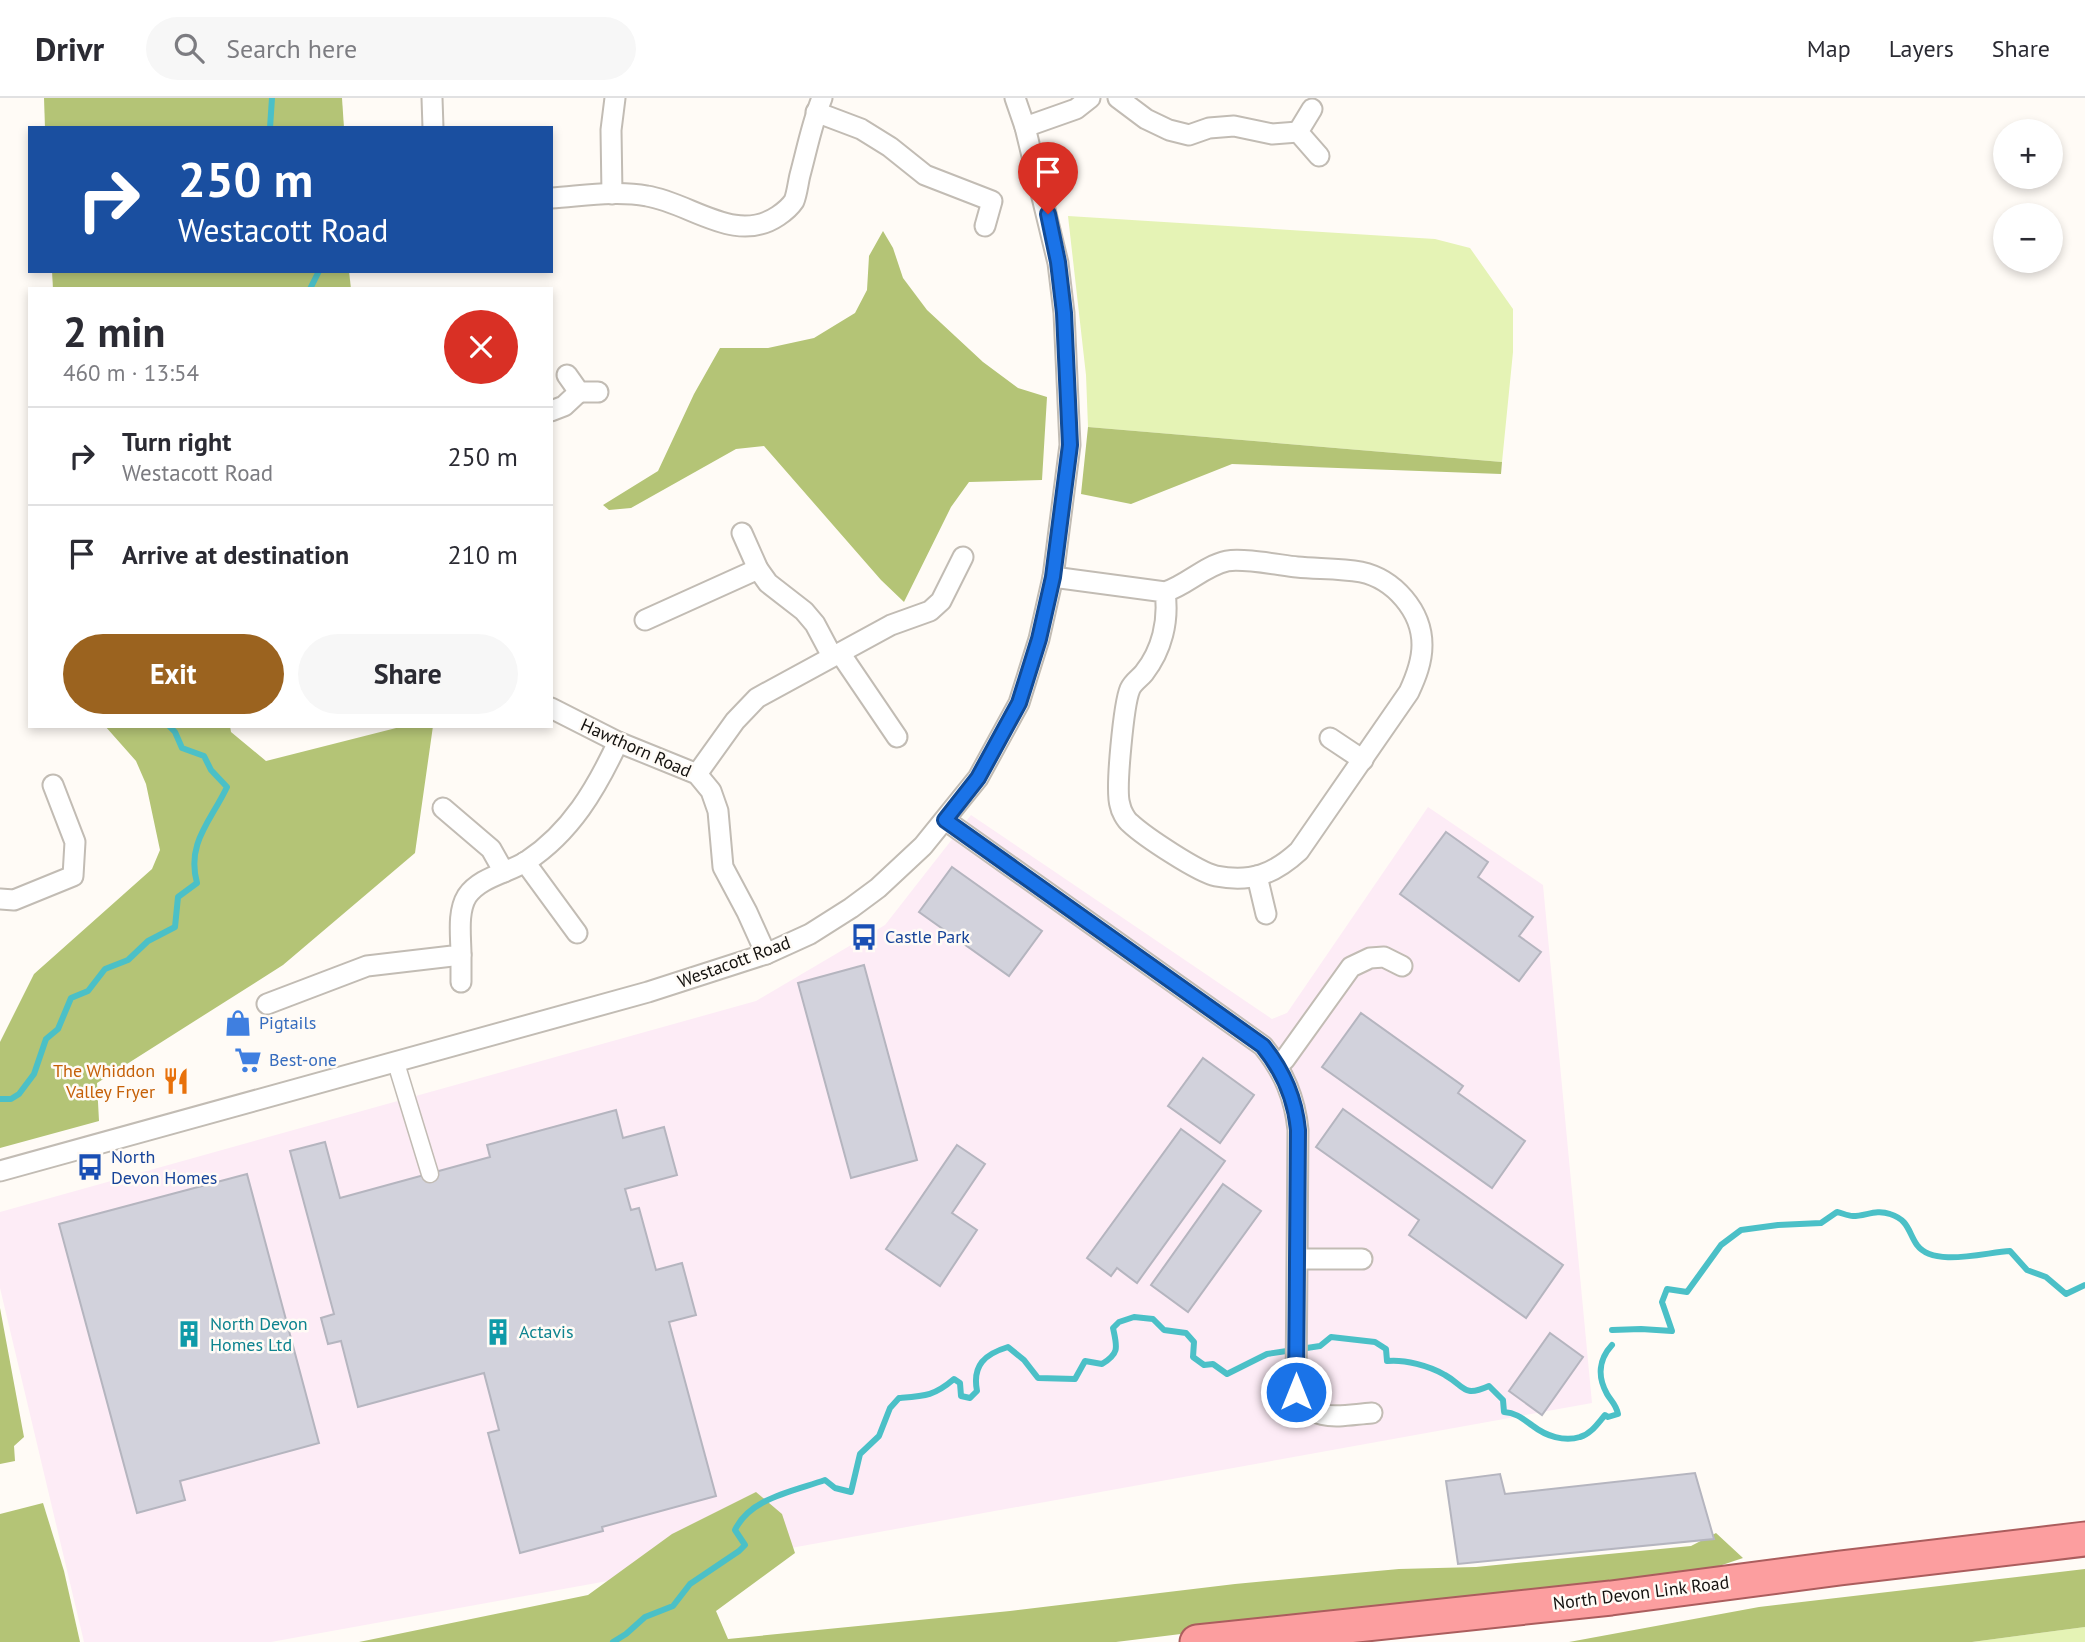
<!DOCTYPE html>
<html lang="en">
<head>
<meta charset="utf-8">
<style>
	body { margin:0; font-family:"PT Sans",sans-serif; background:#f7f7f7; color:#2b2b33; height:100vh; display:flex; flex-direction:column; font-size:26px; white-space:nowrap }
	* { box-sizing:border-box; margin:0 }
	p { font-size:23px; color:#7c7c81 }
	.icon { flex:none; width:38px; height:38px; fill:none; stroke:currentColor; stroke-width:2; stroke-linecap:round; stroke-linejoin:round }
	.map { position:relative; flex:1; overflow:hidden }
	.details { position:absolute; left:28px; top:189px; width:525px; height:441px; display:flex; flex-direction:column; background:#fff; border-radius:0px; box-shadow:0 4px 10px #0003 }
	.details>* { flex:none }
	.top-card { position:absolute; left:28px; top:28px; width:525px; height:147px; border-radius:0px; box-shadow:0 4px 10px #0003; background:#1a4fa0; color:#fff; overflow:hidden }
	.buttons { position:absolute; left:1993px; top:21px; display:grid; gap:14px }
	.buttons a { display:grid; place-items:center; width:70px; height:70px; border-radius:50%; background:#fff; box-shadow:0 4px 10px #0003; font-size:35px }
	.pin { position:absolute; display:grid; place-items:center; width:60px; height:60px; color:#fff; margin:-72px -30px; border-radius:50% 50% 50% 0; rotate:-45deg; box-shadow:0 0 7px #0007 }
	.pin .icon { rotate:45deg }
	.me { position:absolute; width:77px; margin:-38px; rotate:0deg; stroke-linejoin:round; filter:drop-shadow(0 0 5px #0008) }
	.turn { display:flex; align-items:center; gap:24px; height:147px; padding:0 35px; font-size:32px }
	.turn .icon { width:91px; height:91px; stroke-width:2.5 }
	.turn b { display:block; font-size:49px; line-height:60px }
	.round { display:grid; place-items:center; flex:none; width:74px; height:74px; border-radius:37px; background:#f7f7f7 }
	.headline { display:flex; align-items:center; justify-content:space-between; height:119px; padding:0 35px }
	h1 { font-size:42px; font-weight:600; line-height:52px }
	.action { display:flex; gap:14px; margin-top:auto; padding:14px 35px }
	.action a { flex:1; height:80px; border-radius:42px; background:#9b631f; color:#fff; font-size:28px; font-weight:600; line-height:80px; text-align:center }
	.action a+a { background:#f7f7f7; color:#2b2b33 }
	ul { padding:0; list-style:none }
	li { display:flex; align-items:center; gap:21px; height:98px; padding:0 35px; border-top:2px solid #e1e1e2 }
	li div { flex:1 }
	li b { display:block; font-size:26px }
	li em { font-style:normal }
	header { display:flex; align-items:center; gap:42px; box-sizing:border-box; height:98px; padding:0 35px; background:#fff; border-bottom:2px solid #e1e1e2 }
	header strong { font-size:33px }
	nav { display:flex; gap:38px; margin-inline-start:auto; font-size:24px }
	.search { width:490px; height:63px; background:#f7f7f7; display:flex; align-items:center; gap:18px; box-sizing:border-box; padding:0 24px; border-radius:38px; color:#7c7c81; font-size:26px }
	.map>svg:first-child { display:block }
	.industrial { fill:#fdecf6 }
	.green { fill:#e5f3b5 }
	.forest { fill:#b4c476 }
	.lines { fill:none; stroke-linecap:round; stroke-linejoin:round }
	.stream { stroke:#4bc0c7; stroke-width:6 }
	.building { fill:#d2d2dc; stroke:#b5b5bf; stroke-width:2 }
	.pedestrian-casing { stroke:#c2bcb4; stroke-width:19 }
	.minor-casing { stroke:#c2bcb4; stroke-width:23 }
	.trunk-casing { stroke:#ab5d5d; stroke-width:37 }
	.pedestrian { stroke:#fff; stroke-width:16 }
	.minor { stroke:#fff; stroke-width:19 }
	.trunk { stroke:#fc9e9f; stroke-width:33 }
	.route-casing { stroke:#114b97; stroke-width:18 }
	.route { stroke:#1a73e8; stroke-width:12 }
	.labels { text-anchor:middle; stroke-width:5; stroke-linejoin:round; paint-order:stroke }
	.street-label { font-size:18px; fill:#14120f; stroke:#fffbf6 }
	.transit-label { font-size:18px; fill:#164399; stroke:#fffbf6; text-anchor:start }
	.shop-label { font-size:18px; fill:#366cbe; stroke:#fffbf6; text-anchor:start }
	.food-label { font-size:18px; fill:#c56008; stroke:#fffbf6; text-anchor:end }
	.culture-label { font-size:18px; fill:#0d838f; stroke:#fffbf6; text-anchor:start }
</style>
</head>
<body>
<header>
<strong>Drivr</strong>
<div class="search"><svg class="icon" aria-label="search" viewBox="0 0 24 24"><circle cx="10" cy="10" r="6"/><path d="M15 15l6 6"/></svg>Search here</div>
<nav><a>Map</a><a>Layers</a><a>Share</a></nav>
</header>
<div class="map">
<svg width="2085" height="1544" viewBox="0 0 2085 1544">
	<rect width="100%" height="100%" fill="#fffbf6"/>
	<polygon class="industrial" points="1428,709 1543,787 1592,1305 271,1544 84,1544 0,1190 0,1114 756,903 885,827 971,717 1272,921 1287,915"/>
	<g class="green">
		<polygon points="1068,118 1435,141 1470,150 1513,211 1513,254 1502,364 1088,329 1086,277"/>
		<polygon points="2085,1529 2085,1544 1972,1544"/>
	</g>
	<g class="forest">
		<polygon points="44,0 342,0 344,30 45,30"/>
		<polygon points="883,133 893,150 903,180 927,212 983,264 1018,290 1047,299 1042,382 969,384 951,409 904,504 881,482 764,348 736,351 631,410 609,412 603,407 658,373 694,296 720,250 768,250 814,240 855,215 867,192 869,158"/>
		<polygon points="52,173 349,173 351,191 53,191"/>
		<polygon points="1088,329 1502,364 1501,376 1232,366 1131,406 1081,396"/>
		<polygon points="105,628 230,628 231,634 266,663 404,628 433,628 415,755 283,867 97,985 99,1023 0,1050 0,944 34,876 152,771 160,752 146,686 136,663"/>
		<polygon points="0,1210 24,1339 14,1348 15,1363 0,1366"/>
		<polygon points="756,1394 782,1416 795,1455 716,1513 728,1541 1010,1513 1235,1486 1399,1471 1476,1469 1691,1448 1716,1435 1743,1460 1710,1471 1116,1544 359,1544 588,1497 672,1436"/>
		<polygon points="43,1405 64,1473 80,1544 0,1544 0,1416"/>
		<polygon points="2085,1471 2085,1529 1972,1544 1569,1544 1759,1509"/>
	</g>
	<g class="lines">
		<g class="stream">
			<polyline points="270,30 272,0"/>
			<polyline points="310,191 319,173"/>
			<path d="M 0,1001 L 11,1001 L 19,996 L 34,976 L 46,941 L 58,931 L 71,900 L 88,893 L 105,871 L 128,862 L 148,843 L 175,829 L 178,799 L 197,785 C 186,745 211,723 227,689 L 211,672 L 204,658 L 182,650 L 175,634 L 169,628"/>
			<path d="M 1612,1232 L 1641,1231 L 1672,1233 L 1662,1204 L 1667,1191 L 1687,1194 L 1721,1147 L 1741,1132 L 1778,1127 L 1821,1125 L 1837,1114 C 1842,1115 1848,1118 1853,1118 C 1866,1118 1876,1111 1890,1116 C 1909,1122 1908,1134 1917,1147 C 1934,1170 1986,1154 2010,1153 L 2027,1172 L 2046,1179 L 2066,1196 L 2085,1187"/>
			<path d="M 613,1544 L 626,1536 L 645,1519 L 673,1508 L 690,1486 L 739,1453 L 745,1447 L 735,1432 C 750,1400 794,1393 825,1382 L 835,1390 L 851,1394 L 860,1356 L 879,1338 L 890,1310 L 899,1300 C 925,1298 934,1298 954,1281 L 960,1285 L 961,1298 L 970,1300 L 977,1293 C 972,1267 985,1256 1008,1249 L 1024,1262 L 1038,1280 L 1075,1281 L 1085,1263 L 1102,1266 C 1120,1255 1117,1249 1113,1230 L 1119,1224 L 1134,1219 L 1153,1221 L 1164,1232 L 1186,1235 L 1194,1244 L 1193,1259 L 1204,1267 L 1213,1266 L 1227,1276 L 1267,1256 L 1320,1248 L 1331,1239 L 1375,1244 L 1386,1251 L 1387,1263 C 1404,1261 1430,1268 1445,1277 C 1465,1288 1462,1300 1489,1288 L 1503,1302 L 1504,1314 C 1517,1315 1523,1321 1533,1328 C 1546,1338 1564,1344 1580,1339 C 1591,1336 1598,1325 1605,1317 L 1608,1319 L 1618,1316 C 1616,1306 1611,1303 1607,1296 C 1597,1278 1599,1261 1612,1247"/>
		</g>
	</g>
	<g class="building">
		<polygon points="1446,734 1488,764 1478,779 1533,819 1519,838 1541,854 1519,883 1400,796"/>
		<polygon points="952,769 1042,833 1009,878 919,814"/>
		<polygon points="864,867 917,1062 851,1080 798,885"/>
		<polygon points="1361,915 1463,988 1458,995 1525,1043 1492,1090 1322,969"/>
		<polygon points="1203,960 1254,997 1220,1045 1168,1008"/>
		<polygon points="1343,1011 1563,1167 1526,1220 1409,1137 1419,1122 1316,1049"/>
		<polygon points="616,1012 623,1040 664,1029 677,1077 625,1091 631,1112 639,1110 656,1172 682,1165 696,1217 669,1224 716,1398 602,1429 603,1433 520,1455 488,1335 499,1332 484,1275 358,1309 341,1243 328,1246 321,1220 334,1216 290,1053 325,1044 340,1100 490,1059 487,1047"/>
		<polygon points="1181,1031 1225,1063 1137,1185 1117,1170 1111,1178 1087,1160"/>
		<polygon points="957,1047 985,1066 952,1115 977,1132 940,1188 886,1151"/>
		<polygon points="247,1076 319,1345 180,1383 185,1402 137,1415 59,1126"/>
		<polygon points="1223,1086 1261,1113 1188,1214 1151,1187"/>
		<polygon points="1550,1235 1583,1259 1542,1317 1509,1293"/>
		<polygon points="1695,1375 1714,1441 1458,1466 1446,1383 1500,1376 1505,1396"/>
	</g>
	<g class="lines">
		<defs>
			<polyline id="pedestrian" points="396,965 430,1076"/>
			<g id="minor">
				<polyline points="432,0 433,30"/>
				<polyline points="1118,0 1146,21 1169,32 1189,37 1209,30 1234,28 1272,36 1298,34"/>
				<polyline points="1312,11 1298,34 1319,58"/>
				<polyline points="816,14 861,31 890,49 925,77 992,103 985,128"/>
				<polyline points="1025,29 1076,11 1090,0"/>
				<polyline points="612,96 611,32 615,0"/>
				<path d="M 551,100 C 583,98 616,92 647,98 C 691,105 735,147 778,118 C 784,114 790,109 794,103 C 797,96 798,85 800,77 C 807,51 812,25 822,0"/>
				<polyline points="567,277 579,294 598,294"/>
				<polyline points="551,313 564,308 579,294"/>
				<polyline points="742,435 758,471 768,485 804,513 815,526 832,558"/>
				<path d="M 1053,479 L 1165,494 C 1187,487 1204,468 1227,463 C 1243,460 1279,467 1297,469 C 1317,471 1340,470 1361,474 C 1394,481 1422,513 1422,547 C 1422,564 1416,579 1409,594 L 1299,753 C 1274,776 1251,785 1216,778 C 1198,774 1145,739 1130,725 C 1126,722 1121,713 1120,707 C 1115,692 1124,605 1130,591 C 1133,584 1140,580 1144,575 C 1162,552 1169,523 1165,494"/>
				<polyline points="645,522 758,471"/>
				<polyline points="840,555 897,639"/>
				<polyline points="551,610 618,644 697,676 711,693 718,713 723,769 747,814 766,856"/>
				<polyline points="1330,640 1363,662"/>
				<polyline points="697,676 735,623 757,600 891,527 930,513 941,503 963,459"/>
				<polyline points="443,710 491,751 504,774"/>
				<path d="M 945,722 L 1263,948 C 1284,974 1295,1000 1298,1032 L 1296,1294 C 1312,1327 1342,1317 1372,1315"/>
				<polyline points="525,764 577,835"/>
				<polyline points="1257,778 1266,816"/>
				<polyline points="0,801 14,802 73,778 75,744 53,687"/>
				<polyline points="461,884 461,857"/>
				<path d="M 267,906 L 367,868 L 461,857 C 461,839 457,814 467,798 C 480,779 508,775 527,763 C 571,734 596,691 618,644"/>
				<polyline points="1279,967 1285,961 1351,869 1370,860 1384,859 1402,868"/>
				<polyline points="0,1073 648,894 766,856 810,836 851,810 878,790 923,748 978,680 1019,605 1039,541 1053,479 1070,347 1064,215 1058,165 1025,29 1015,0"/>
				<polyline points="1298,1161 1362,1161"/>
			</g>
			<polyline id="trunk" points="1197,1544 1611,1500 1840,1470 2085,1441"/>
		</defs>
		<use href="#pedestrian" class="pedestrian-casing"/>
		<use href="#minor" class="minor-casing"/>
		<use href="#trunk" class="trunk-casing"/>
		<use href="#pedestrian" class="pedestrian"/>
		<use href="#minor" class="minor"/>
		<use href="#trunk" class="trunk"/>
	</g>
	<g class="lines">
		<defs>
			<path id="route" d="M 1048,116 L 1058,164 L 1064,215 L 1070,347 L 1053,479 L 1039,541 L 1019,605 L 978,680 L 945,722 L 1263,948 C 1284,974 1295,1000 1298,1032 L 1296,1294"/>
		</defs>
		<use href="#route" class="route-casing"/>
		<use href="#route" class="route"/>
	</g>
	<defs>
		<symbol id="bus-bare" viewBox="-9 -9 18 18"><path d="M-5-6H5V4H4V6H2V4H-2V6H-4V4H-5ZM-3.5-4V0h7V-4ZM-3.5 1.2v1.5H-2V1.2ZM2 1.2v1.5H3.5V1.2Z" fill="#1a4fb4" stroke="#fffbf6" stroke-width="2.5" paint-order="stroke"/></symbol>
		<symbol id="shop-bare" viewBox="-9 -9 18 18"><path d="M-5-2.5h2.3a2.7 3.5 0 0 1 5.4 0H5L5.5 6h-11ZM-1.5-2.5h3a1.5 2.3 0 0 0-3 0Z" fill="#3f7fe0" stroke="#fffbf6" stroke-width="2.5" paint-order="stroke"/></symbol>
		<symbol id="supermarket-bare" viewBox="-9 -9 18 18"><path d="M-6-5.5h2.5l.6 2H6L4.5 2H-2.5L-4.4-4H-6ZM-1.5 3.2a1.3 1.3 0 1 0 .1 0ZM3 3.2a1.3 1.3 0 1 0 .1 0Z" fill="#3f7fe0" stroke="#fffbf6" stroke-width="2.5" paint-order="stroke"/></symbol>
		<symbol id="restaurant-bare" viewBox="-9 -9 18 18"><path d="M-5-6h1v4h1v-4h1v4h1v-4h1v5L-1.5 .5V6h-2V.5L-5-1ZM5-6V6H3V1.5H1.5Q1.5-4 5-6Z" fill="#e8710a" stroke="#fffbf6" stroke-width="2.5" paint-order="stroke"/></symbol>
		<symbol id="building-bare" viewBox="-9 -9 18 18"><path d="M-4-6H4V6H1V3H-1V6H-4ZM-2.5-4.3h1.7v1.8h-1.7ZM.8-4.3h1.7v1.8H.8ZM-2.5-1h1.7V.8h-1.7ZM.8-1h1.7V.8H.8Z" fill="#0f9aa8" stroke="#fffbf6" stroke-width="2.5" paint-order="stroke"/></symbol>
	</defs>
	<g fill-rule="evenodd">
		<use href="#bus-bare" x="845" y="820" width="38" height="38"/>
		<use href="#shop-bare" x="219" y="906" width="38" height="38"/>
		<use href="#supermarket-bare" x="229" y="943" width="38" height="38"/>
		<use href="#restaurant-bare" x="157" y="964" width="38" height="38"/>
		<use href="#bus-bare" x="71" y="1050" width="38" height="38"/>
		<use href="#building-bare" x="479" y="1215" width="38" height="38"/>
		<use href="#building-bare" x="170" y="1217" width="38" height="38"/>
	</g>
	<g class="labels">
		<g class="street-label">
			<text transform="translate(636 650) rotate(24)" y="6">Hawthorn Road</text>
			<text transform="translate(734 864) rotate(-20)" y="6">Westacott Road</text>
			<text transform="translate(1641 1495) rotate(-7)" y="6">North Devon Link Road</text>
		</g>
		<g class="transit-label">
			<text x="885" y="845">Castle Park</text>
			<text x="111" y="1065">North<tspan x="111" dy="21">Devon Homes</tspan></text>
		</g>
		<g class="shop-label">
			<text x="259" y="931">Pigtails</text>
			<text x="269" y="968">Best-one</text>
		</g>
		<g class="food-label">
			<text x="155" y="979">The Whiddon<tspan x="155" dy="21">Valley Fryer</tspan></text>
		</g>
		<g class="culture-label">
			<text x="210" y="1232">North Devon<tspan x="210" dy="21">Homes Ltd</tspan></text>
			<text x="519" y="1240">Actavis</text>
		</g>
	</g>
</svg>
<div class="buttons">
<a>+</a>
<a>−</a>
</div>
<div class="pin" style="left:1048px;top:116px;background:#d93025"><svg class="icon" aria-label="arrive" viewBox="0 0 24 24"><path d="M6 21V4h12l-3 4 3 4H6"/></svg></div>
<svg class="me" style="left:1296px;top:1294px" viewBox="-20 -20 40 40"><circle r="17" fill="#1a73e8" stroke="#fff" stroke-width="3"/><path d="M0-11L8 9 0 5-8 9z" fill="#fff"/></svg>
<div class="top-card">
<div class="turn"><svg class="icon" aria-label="right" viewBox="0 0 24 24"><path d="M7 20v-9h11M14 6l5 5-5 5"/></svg><div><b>250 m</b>Westacott Road</div></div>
</div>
<section class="details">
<div class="headline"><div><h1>2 min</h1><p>460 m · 13:54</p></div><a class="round" style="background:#d93025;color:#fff"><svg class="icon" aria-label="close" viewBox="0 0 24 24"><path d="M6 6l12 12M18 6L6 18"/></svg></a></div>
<ul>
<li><svg class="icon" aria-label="right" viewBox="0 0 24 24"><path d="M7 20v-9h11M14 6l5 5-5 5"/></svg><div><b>Turn right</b><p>Westacott Road</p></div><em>250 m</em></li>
<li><svg class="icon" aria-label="arrive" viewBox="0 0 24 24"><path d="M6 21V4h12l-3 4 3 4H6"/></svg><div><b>Arrive at destination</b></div><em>210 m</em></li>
</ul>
<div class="action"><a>Exit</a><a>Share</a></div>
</section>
</div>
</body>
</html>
